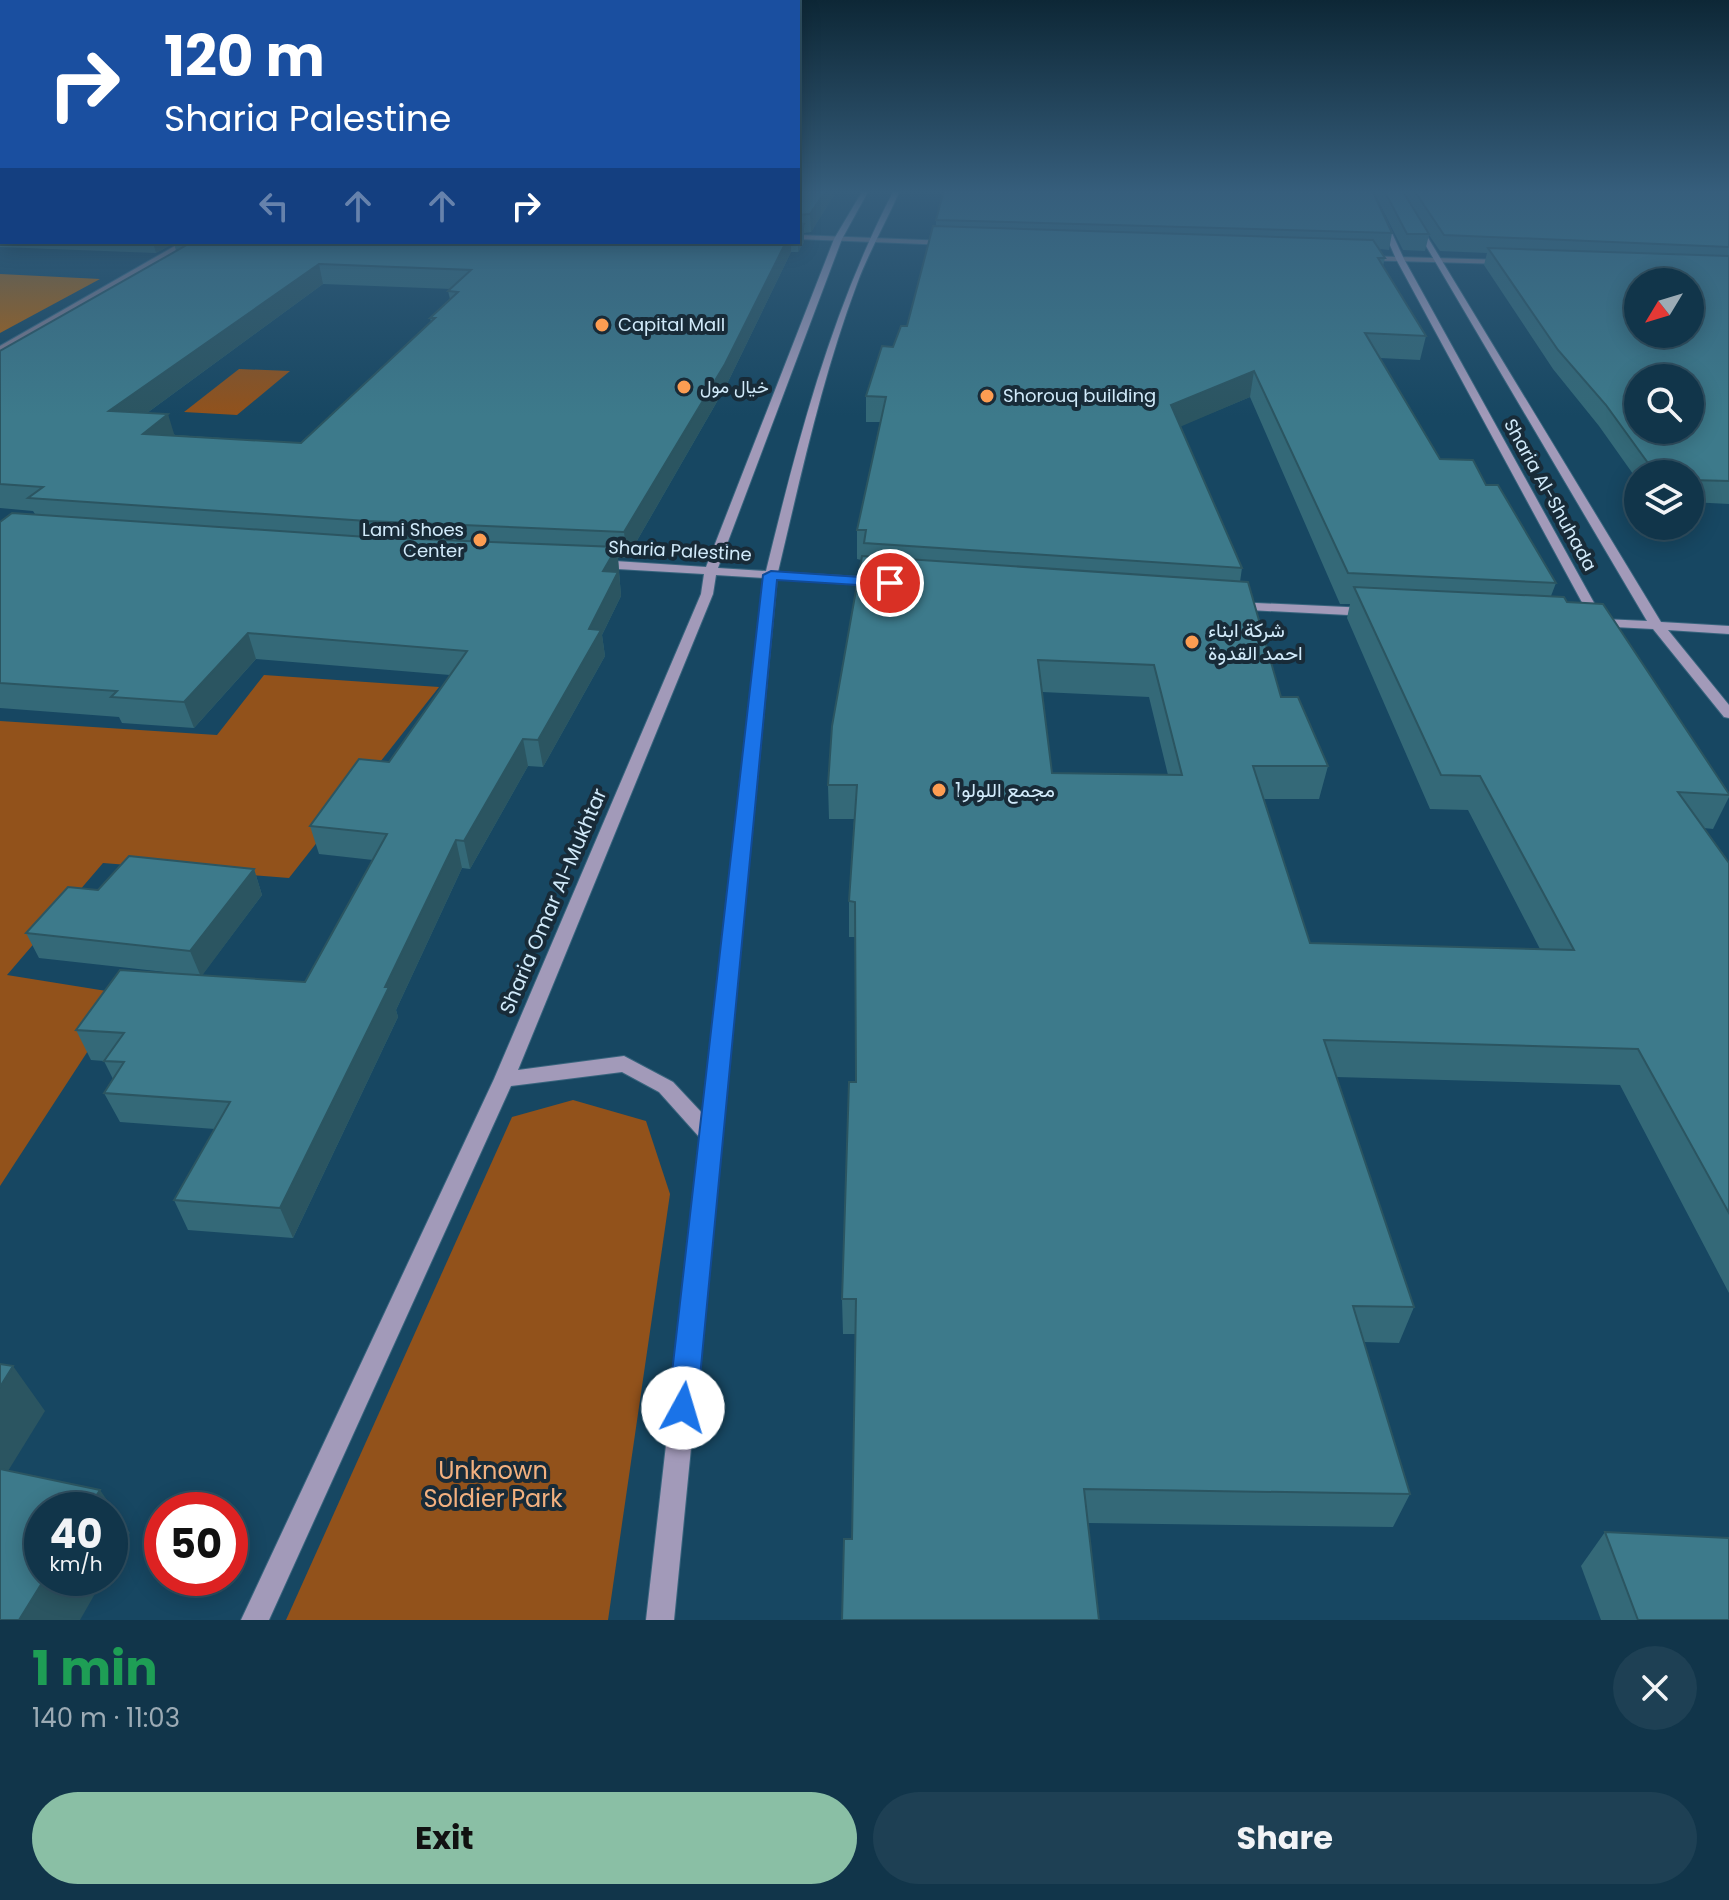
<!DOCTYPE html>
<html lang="en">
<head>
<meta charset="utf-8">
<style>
	body { margin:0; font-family:Poppins,Vazirmatn,sans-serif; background:#1e4054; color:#f1f3f6; height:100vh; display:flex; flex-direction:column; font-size:30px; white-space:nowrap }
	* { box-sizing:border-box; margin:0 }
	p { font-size:26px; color:#9cabb5 }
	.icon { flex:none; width:44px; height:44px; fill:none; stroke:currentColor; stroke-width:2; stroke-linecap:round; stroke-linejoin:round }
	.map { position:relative; height:1620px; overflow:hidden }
	.drawer { display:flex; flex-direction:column; background:#11354a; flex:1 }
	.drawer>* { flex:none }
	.top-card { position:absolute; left:0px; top:0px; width:800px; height:244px; box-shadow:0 4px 20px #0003,0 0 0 2px #305062; background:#1a4fa0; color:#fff; overflow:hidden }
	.needle { width:52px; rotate:232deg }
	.controls { position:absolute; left:1624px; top:268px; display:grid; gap:16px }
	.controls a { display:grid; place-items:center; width:80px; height:80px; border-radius:50%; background:#11354a; box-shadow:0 4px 20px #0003,0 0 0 2px #305062; font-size:40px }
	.speed { position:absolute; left:24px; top:1492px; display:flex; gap:16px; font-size:40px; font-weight:700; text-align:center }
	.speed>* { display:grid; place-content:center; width:104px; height:104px; border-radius:50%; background:#11354a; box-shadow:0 4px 20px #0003,0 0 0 2px #305062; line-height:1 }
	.speed small { font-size:20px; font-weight:400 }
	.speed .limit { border:12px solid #d22; background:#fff; color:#111 }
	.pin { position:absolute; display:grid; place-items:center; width:68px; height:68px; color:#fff; margin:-34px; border:4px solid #fff; border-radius:50%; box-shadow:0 2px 8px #0007 }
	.me { position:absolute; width:88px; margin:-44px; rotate:6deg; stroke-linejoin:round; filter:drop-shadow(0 0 6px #0008) }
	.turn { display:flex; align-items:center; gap:28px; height:168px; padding:0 32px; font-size:36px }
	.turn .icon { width:104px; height:104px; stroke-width:2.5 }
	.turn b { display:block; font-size:56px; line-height:68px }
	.lanes { display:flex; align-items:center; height:76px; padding:0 32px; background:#0003; justify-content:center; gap:40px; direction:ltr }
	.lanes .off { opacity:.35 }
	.round { display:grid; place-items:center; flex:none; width:84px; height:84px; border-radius:42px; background:#1e4054 }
	.headline { display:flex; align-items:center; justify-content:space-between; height:136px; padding:0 32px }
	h1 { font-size:48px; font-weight:700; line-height:60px; color:#1e9e55 }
	.action { display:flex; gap:16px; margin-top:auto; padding:16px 32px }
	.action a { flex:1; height:92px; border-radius:48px; background:#8abfa5; color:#111; font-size:32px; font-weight:700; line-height:92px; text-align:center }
	.action a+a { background:#1e4054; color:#f1f3f6 }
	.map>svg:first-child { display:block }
	.green { fill:#92521b }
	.forest { fill:#b66208 }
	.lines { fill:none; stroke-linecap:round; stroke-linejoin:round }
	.street-casing { stroke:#38647d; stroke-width:2 }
	.secondary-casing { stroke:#38647d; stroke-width:2 }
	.street { fill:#807b8f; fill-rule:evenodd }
	.secondary { fill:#a29ab9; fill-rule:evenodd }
	.wall { fill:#346978; fill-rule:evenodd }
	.shaded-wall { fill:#2b5561 }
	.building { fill:#3d7a8b; stroke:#2b5561; stroke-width:2; fill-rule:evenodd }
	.route { fill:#1a73e8; stroke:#114b97; stroke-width:2 }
	.poi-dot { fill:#fc9d52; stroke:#182b38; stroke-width:3 }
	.labels { text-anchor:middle; stroke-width:8; stroke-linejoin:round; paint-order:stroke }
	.far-poi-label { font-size:18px; fill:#d1eafa; stroke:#182b38; text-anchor:start }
	.far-street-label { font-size:18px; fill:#d1eafa; stroke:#182b38 }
	.poi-label { font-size:20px; fill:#d1eafa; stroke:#182b38; text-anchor:start }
	.street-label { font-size:20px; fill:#d1eafa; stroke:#182b38 }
	.near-park-label { font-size:24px; fill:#f2b07f; stroke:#182b38 }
</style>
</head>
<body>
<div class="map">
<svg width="1729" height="1620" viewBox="0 0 1729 1620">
	<rect width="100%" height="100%" fill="#174762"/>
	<g class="green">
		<polygon points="239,369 290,371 237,415 184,412"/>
		<polygon points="264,675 439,687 289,878 103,863 7,975 125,994 0,1186 0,721 217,735"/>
		<polygon points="573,1100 646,1121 670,1194 608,1620 286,1620 512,1117"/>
	</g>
	<polygon class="forest" points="0,274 100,279 0,333"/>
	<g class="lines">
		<defs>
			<g id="street">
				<polygon points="798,235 948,241 952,243 948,245 798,239"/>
				<polygon points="182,242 192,242 0,353 0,346"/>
				<polygon points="1363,256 1504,260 1508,262 1504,264 1360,260"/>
			</g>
			<g id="secondary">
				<path d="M 863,190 L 869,190 L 842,239 L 718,568 L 766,571 C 798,440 831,311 894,190 L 900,190 C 887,221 869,251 857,284 C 822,377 801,475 778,572 L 877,578 L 883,582 L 877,586 L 777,579 L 674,1620 L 646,1620 L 701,1139 L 659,1092 L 622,1072 L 511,1086 L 269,1620 L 241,1620 L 494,1079 L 701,594 L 704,574 L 600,568 L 594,564 L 600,560 L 706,567 L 834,239 ZM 716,575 L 764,578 L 703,1114 L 673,1082 L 624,1056 L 518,1070 L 713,594 Z"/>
				<polygon points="1366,190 1372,190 1404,259 1603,619 1647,621 1393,190 1399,190 1661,622 1729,626 1729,634 1668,630 1729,705 1729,718 1724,717 1653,629 1595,626 1588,622 1591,619 1396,259"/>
				<polygon points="1235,602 1368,608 1375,612 1368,616 1230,609 1229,606"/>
			</g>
		</defs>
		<use href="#street" class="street-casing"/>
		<use href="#secondary" class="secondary-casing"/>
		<use href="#street" class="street"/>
		<use href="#secondary" class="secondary"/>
	</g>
	<g class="wall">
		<path d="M 0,190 L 2,190 L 2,242 L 798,242 L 798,190 L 842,190 L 841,192 L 836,192 L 811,232 L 804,233 L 804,242 L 798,252 L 791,252 L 726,386 L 627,558 L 618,558 L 621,596 L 602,635 L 605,656 L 543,767 L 528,766 L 470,869 L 462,868 L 396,1010 L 398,1017 L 293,1238 L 188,1230 L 174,1200 L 215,1129 L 120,1122 L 104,1093 L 113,1079 L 104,1061 L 91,1060 L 76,1030 L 165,972 L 39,958 L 26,933 L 98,890 L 254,869 L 262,895 L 202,975 L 305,982 L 373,860 L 319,854 L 310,826 L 389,762 L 450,675 L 256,659 L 194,728 L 122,723 L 119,717 L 0,708 L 0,522 L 35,514 L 33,511 L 0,508 L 0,351 L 176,251 L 174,243 L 156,253 L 0,247 ZM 323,284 L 451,289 L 448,291 L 450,299 L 430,318 L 431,322 L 301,443 L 175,435 L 147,413 Z"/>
		<polygon points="1373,190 1729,190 1729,504 1690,502 1690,474 1638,474 1638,481 1599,426 1553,369 1484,265 1487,253 1440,251 1429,235 1425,251 1403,250"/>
		<path d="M 936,220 L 1392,233 L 1389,250 L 1380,249 L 1385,258 L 1383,266 L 1426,336 L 1420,360 L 1380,358 L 1440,459 L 1486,485 L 1556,583 L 1551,596 L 1567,602 L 1729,794 L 1729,797 L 1713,829 L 1704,828 L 1729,863 L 1729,1293 L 1620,1085 L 1336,1077 L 1414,1307 L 1399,1343 L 1364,1342 L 1410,1494 L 1393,1527 L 1088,1523 L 852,1539 L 856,1334 L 843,1334 L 842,1299 L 856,1082 L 855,937 L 849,937 L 849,901 L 854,819 L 829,819 L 828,785 L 861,560 L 857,559 L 857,530 L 880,422 L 866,422 L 866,396 L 893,347 L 907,326 L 936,226 ZM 1250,397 L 1340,604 L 1350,604 L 1347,618 L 1430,809 L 1468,810 L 1540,949 L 1310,943 L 1264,799 L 1319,799 L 1328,766 L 1281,697 L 1240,582 L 1242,568 L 1180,426 ZM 1042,692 L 1149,697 L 1168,775 L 1052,773 Z"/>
		<polygon points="1605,1532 1729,1620 1601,1620 1581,1566"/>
	</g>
	<g class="shaded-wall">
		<polygon points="826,190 836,190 836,192 811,232 810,214"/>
		<polygon points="804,224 804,242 798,252 798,233"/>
		<polygon points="153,242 173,242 174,243 156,253"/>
		<polygon points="786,242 791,242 791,252 726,386 627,558 624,532"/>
		<polygon points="319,264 323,284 117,435 109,411"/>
		<polygon points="1254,371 1250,397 1168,432 1171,405"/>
		<polygon points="168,414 175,437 143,434"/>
		<polygon points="617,547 621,596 602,635 605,656 543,767 538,740 589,629 603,571"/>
		<polygon points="248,633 256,659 194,728 184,702"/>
		<polygon points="523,739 528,766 470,869 464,841"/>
		<polygon points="456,840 462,868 396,1010 398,1017 293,1238 280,1208 385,987"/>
		<polygon points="254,869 262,895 201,977 190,951"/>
		<polygon points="13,1366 45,1411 0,1484 0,1387"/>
		<polygon points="100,1490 130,1533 110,1568 110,1510 87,1510"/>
		<polygon points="45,1578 104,1578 80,1620 19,1620"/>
	</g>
	<g class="building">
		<rect x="0" y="190" width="2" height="39"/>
		<polygon points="798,190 826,190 810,214 798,215"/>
		<polygon points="944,190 1372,190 1392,233 936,220"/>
		<polygon points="1384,190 1402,190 1429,234 1407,234"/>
		<polygon points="1414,190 1729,190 1729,247 1444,235"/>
		<polygon points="798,223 804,224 798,233"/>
		<polygon points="933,226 1373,240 1385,258 1378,258 1426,336 1365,333 1440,459 1473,460 1486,485 1498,485 1556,583 1348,573 1254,371 1171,405 1242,568 864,543 866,530 857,530 886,397 866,396 882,346 893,347 901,326 907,326"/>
		<path d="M 192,242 L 786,242 L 725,364 L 624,532 L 367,521 L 28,498 L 43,487 L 0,484 L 0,351 ZM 319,264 L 471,270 L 448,291 L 458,292 L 430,318 L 435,318 L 301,443 L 143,434 L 168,414 L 109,411 Z"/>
		<path d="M 1488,248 L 1729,256 L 1729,481 L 1690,480 L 1690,474 L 1656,474 L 1606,405 L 1558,350 ZM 1638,282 L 1690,282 L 1690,334 L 1638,334 ZM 1638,378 L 1690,378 L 1690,430 L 1638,430 Z"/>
		<polygon points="12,513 367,537 617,547 603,571 618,572 589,629 601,630 538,740 523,739 464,841 456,840 385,987 389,987 280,1208 174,1200 230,1102 104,1093 124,1062 104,1061 124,1033 76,1030 120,970 305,982 387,834 310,826 359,759 389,762 467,651 248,633 184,702 111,697 117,691 0,683 0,522"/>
		<path d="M 862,556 L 1248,582 L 1281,697 L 1298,697 L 1328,766 L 1253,766 L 1310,943 L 1574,950 L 1480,776 L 1441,775 L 1354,587 L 1564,597 L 1567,602 L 1603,604 L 1729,794 L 1729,795 L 1678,792 L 1729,863 L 1729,1213 L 1638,1049 L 1324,1040 L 1414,1307 L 1353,1306 L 1410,1494 L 1084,1489 L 1099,1620 L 842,1620 L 844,1539 L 852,1539 L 856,1299 L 842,1299 L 849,1082 L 856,1082 L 855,902 L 849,901 L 857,785 L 828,785 L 832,726 ZM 1038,660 L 1154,665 L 1182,775 L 1052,773 Z"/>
		<polygon points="129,856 254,869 190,951 26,933 68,887 98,890"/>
		<polygon points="0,1364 13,1366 0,1387"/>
		<polygon points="0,1469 100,1490 87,1510 42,1510 42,1578 45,1578 19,1620 0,1620"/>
		<polygon points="1605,1532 1729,1538 1729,1620 1638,1620"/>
	</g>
	<linearGradient id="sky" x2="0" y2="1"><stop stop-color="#0d2736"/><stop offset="0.46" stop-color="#365e7c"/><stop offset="1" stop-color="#365e7c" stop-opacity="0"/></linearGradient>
	<rect width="1729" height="416" fill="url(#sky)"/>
	<polygon class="route" points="771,571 890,579 897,583 890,587 777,580 697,1408 693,1418 683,1422 673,1418 668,1408 763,575"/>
	<g class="poi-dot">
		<circle cx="602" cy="325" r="8"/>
		<circle cx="684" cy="387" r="8"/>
		<circle cx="987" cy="396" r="8"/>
		<circle cx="480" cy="540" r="8"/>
		<circle cx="1192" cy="642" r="8"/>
		<circle cx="939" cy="790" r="8"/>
	</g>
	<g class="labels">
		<g class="far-poi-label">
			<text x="618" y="331">Capital Mall</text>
			<text x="700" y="393">خيال مول</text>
			<text x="1003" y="402">Shorouq building</text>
			<text x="464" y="536" text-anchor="end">Lami Shoes<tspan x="464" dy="21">Center</tspan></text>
		</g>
		<g class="far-street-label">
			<text transform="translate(1550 495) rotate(61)" y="6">Sharia Al-Shuhada</text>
			<text transform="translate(680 551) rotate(3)" y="6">Sharia Palestine</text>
		</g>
		<g class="poi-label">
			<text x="1208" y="637">شركة ابناء<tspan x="1208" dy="23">احمد القدوة</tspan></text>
			<text x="955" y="797">مجمع اللولو1</text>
		</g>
		<g class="street-label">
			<text transform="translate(553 901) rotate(-67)" y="7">Sharia Omar Al-Mukhtar</text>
		</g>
		<g class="near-park-label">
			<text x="493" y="1479">Unknown<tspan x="493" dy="28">Soldier Park</tspan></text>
		</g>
	</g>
</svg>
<div class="controls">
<a><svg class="needle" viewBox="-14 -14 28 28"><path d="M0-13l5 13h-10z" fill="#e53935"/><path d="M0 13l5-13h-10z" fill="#9cabb5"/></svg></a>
<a><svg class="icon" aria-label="search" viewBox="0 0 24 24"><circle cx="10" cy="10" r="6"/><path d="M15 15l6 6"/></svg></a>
<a><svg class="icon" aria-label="layers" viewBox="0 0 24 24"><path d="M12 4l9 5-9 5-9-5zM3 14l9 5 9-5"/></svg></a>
</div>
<div class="speed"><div>40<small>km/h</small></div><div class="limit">50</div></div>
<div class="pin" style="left:890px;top:583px;background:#d93025"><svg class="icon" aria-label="arrive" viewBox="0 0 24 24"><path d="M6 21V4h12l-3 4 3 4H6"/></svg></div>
<svg class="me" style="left:683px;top:1408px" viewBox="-20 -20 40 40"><circle r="19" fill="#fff"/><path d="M0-13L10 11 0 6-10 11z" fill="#1a73e8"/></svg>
<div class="top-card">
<div class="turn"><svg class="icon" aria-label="right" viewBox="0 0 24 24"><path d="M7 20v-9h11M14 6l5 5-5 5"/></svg><div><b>120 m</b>Sharia Palestine</div></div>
<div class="lanes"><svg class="icon off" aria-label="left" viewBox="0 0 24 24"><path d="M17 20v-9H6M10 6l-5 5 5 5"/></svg><svg class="icon off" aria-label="ahead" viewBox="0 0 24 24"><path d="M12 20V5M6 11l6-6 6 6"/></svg><svg class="icon off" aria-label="ahead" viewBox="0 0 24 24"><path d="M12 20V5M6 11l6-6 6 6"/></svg><svg class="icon" aria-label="right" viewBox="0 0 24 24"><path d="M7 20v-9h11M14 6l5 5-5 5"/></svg></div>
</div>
</div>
<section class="drawer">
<div class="headline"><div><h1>1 min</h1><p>140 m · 11:03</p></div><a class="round"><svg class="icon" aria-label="close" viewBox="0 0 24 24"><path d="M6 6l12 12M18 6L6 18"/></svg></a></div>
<div class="action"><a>Exit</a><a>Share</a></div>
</section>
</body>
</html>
